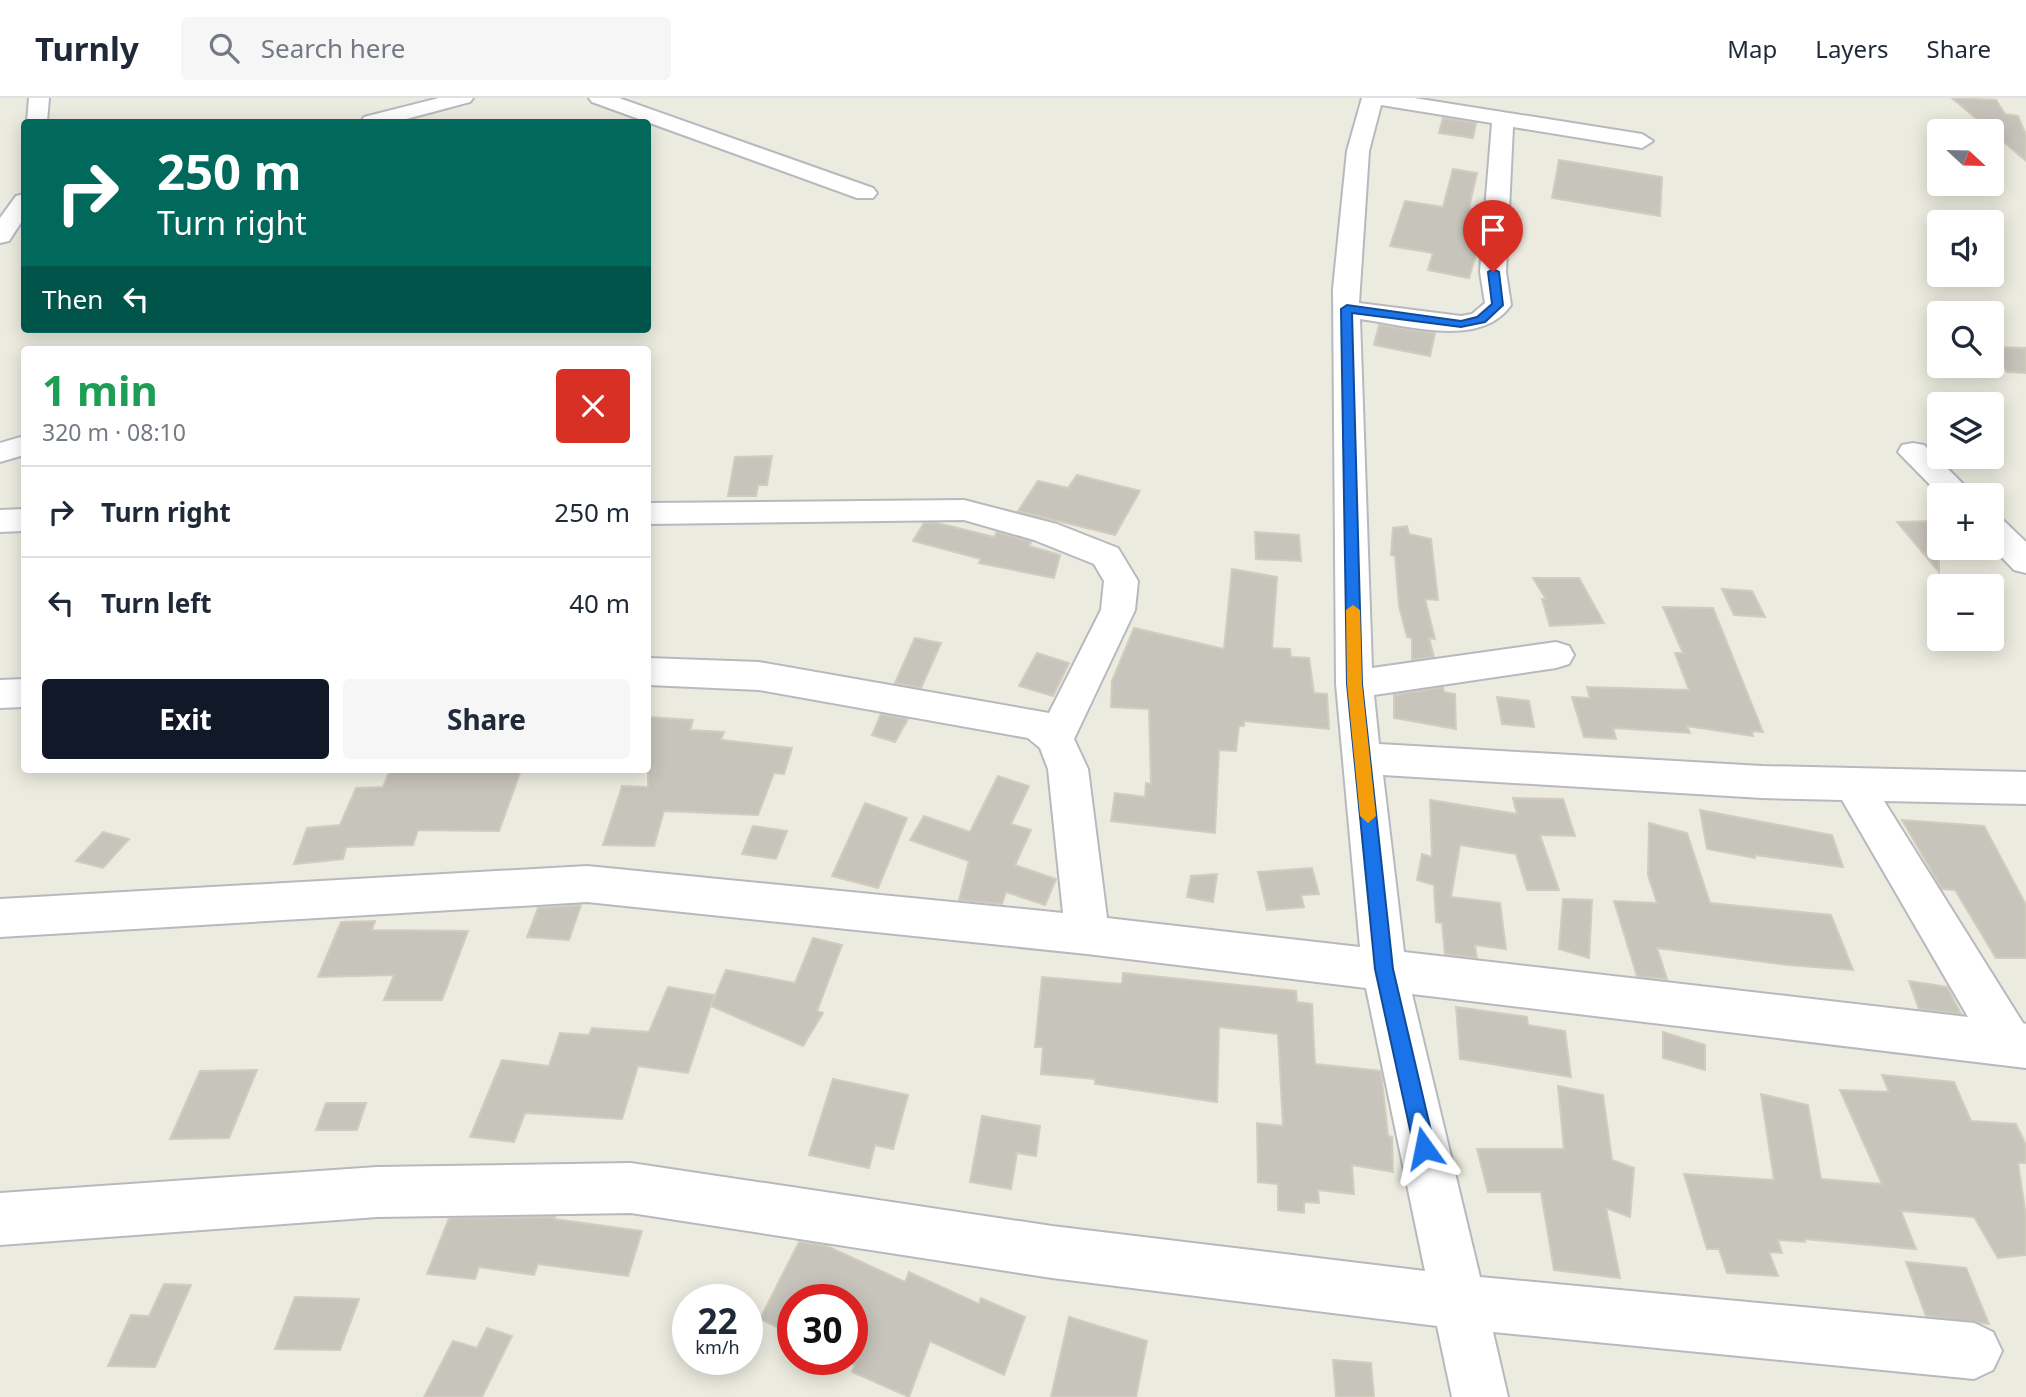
<!DOCTYPE html>
<html lang="en">
<head>
<meta charset="utf-8">
<style>
	body { margin:0; font-family:"Noto Sans",sans-serif; background:#f6f6f7; color:#1f2937; height:100vh; display:flex; flex-direction:column; font-size:26px; white-space:nowrap }
	* { box-sizing:border-box; margin:0 }
	p { font-size:23px; color:#747a83 }
	.icon { flex:none; width:38px; height:38px; fill:none; stroke:currentColor; stroke-width:2; stroke-linecap:round; stroke-linejoin:round }
	.map { position:relative; flex:1; overflow:hidden }
	.side { position:absolute; left:21px; top:248px; width:630px; height:427px; display:flex; flex-direction:column; background:#fff; border-radius:7px; box-shadow:0 4px 18px #0003 }
	.side>* { flex:none }
	.hud { position:absolute; left:21px; top:21px; width:630px; height:214px; border-radius:7px; box-shadow:0 4px 18px #0003; background:#00695c; color:#fff; overflow:hidden }
	.needle { width:46px; rotate:112deg }
	.buttons { position:absolute; left:1927px; top:21px; display:grid; gap:14px }
	.buttons a { display:grid; place-items:center; width:77px; height:77px; border-radius:7px; background:#fff; box-shadow:0 4px 18px #0003; font-size:35px }
	.speed { position:absolute; left:672px; top:1186px; display:flex; gap:14px; font-size:35px; font-weight:700; text-align:center }
	.speed>* { display:grid; place-content:center; width:91px; height:91px; border-radius:50%; background:#fff; box-shadow:0 4px 18px #0003; line-height:1 }
	.speed small { font-size:18px; font-weight:400 }
	.speed .limit { border:10px solid #d22; background:#fff; color:#111 }
	.pin { position:absolute; display:grid; place-items:center; width:60px; height:60px; color:#fff; margin:-72px -30px; border-radius:50% 50% 50% 0; rotate:-45deg; box-shadow:0 0 7px #0007 }
	.pin .icon { rotate:45deg }
	.me { position:absolute; width:77px; margin:-38px; rotate:348deg; stroke-linejoin:round; filter:drop-shadow(0 0 5px #0008) }
	.turn { display:flex; align-items:center; gap:24px; height:147px; padding:0 21px; font-size:32px }
	.turn .icon { width:91px; height:91px; stroke-width:2.5 }
	.turn b { display:block; font-size:49px; line-height:60px }
	.then { display:flex; align-items:center; height:66px; padding:0 21px; background:#0003; gap:14px; font-size:26px }
	.round { display:grid; place-items:center; flex:none; width:74px; height:74px; border-radius:7px; background:#f6f6f7 }
	.head { display:flex; align-items:center; justify-content:space-between; height:119px; padding:0 21px }
	h1 { font-size:42px; font-weight:700; line-height:52px; color:#1e9e55 }
	.cta { display:flex; gap:14px; margin-top:auto; padding:14px 21px }
	.cta a { flex:1; height:80px; border-radius:7px; background:#111827; color:#fff; font-size:28px; font-weight:700; line-height:80px; text-align:center }
	.cta a+a { background:#f6f6f7; color:#1f2937 }
	ul { padding:0; list-style:none }
	li { display:flex; align-items:center; gap:21px; height:91px; padding:0 21px; border-top:2px solid #e0e1e3 }
	li div { flex:1 }
	li b { display:block; font-size:26px }
	li em { font-style:normal }
	header { display:flex; align-items:center; gap:42px; box-sizing:border-box; height:98px; padding:0 35px; background:#fff; border-bottom:2px solid #e0e1e3 }
	header strong { font-size:33px }
	nav { display:flex; gap:38px; margin-inline-start:auto; font-size:24px }
	.search { width:490px; height:63px; background:#f6f6f7; display:flex; align-items:center; gap:18px; box-sizing:border-box; padding:0 24px; border-radius:7px; color:#747a83; font-size:26px }
	.map>svg:first-child { display:block }
	.building { fill:#c7c4bc; stroke:#d1cdbe; stroke-width:2 }
	.lines { fill:none; stroke-linecap:round; stroke-linejoin:round }
	.minor-casing { stroke:#b7b9bf; stroke-width:4 }
	.minor { fill:#fff; fill-rule:evenodd }
	.route { fill:#1a73e8; stroke:#114b97; stroke-width:2 }
	.slow { fill:#f59e0b }
</style>
</head>
<body>
<header>
<strong>Turnly</strong>
<div class="search"><svg class="icon" aria-label="search" viewBox="0 0 24 24"><circle cx="10" cy="10" r="6"/><path d="M15 15l6 6"/></svg>Search here</div>
<nav><a>Map</a><a>Layers</a><a>Share</a></nav>
</header>
<div class="map">
<svg width="2026" height="1299" viewBox="0 0 2026 1299">
	<rect width="100%" height="100%" fill="#ecebdf"/>
	<g class="building">
		<polygon points="1952,0 1996,2 2005,16 2018,18 2026,37 2026,63"/>
		<polygon points="1443,20 1476,25 1473,40 1439,35"/>
		<polygon points="1559,62 1662,79 1660,118 1552,100"/>
		<polygon points="1453,71 1477,75 1469,110 1477,112 1468,144 1478,150 1469,180 1428,172 1433,155 1390,148 1405,103 1443,109"/>
		<polygon points="1379,227 1435,235 1430,258 1374,247"/>
		<polygon points="1992,249 2026,250 2026,275 2007,274"/>
		<polygon points="772,358 767,387 758,387 756,398 728,398 735,359"/>
		<polygon points="1077,377 1140,393 1115,437 1018,413 1038,383 1068,390"/>
		<polygon points="1939,423 1939,474 1897,424"/>
		<polygon points="924,425 938,425 994,439 997,434 1031,444 1029,448 1060,457 1054,480 979,465 981,461 913,443"/>
		<polygon points="1407,428 1409,436 1431,441 1438,502 1425,501 1435,541 1429,540 1434,559 1412,562 1412,540 1407,539 1399,508 1395,458 1391,457 1393,430"/>
		<polygon points="1255,434 1299,437 1301,463 1256,461"/>
		<polygon points="1232,471 1277,479 1272,550 1290,551 1291,559 1309,560 1314,595 1327,596 1329,631 1244,623 1244,628 1239,628 1236,653 1219,652 1215,735 1111,723 1115,695 1145,699 1146,685 1151,686 1149,611 1111,609 1112,583 1134,530 1224,551"/>
		<polygon points="1533,480 1579,480 1604,525 1550,528 1542,501 1546,501"/>
		<polygon points="1722,491 1752,493 1765,519 1734,517"/>
		<polygon points="1663,509 1713,510 1763,634 1752,633 1753,638 1687,628 1690,635 1613,630 1616,641 1584,639 1572,599 1590,600 1587,589 1689,592 1675,555 1683,555"/>
		<polygon points="915,540 941,545 921,590 895,585"/>
		<polygon points="1037,555 1069,565 1053,598 1019,588"/>
		<polygon points="1443,589 1444,594 1455,596 1456,631 1394,620 1394,597"/>
		<polygon points="1497,599 1529,603 1534,629 1502,626"/>
		<polygon points="881,616 908,621 895,644 872,637"/>
		<polygon points="648,619 693,622 690,632 724,634 721,642 792,650 784,676 774,675 758,717 664,713 654,748 603,747 622,688 648,689"/>
		<polygon points="390,672 521,672 499,733 418,732 413,747 346,749 343,761 294,766 307,730 340,727 356,690 383,689"/>
		<polygon points="998,678 1029,688 1011,726 1031,732 1015,767 1056,781 1045,807 1006,794 1002,806 959,802 969,763 910,742 924,718 970,734"/>
		<polygon points="1513,700 1563,701 1575,738 1540,737 1559,792 1527,792 1516,756 1460,747 1451,799 1500,805 1506,851 1475,847 1477,860 1445,856 1442,825 1436,824 1434,787 1417,782 1422,756 1432,759 1430,702 1517,716"/>
		<polygon points="865,705 907,720 878,790 832,778"/>
		<polygon points="1700,712 1832,737 1843,769 1755,757 1755,760 1707,751"/>
		<polygon points="1902,722 1984,728 2026,807 2026,860 1996,860 1955,792 1942,791"/>
		<polygon points="1649,725 1687,735 1710,805 1831,817 1853,872 1788,867 1657,850 1667,881 1637,878 1614,803 1657,805 1648,777"/>
		<polygon points="753,728 787,733 776,761 742,756"/>
		<polygon points="103,734 129,741 103,770 76,763"/>
		<polygon points="1312,770 1319,796 1301,797 1304,809 1267,812 1258,774"/>
		<polygon points="1217,776 1213,804 1187,799 1191,778"/>
		<polygon points="1563,801 1592,802 1589,860 1559,851"/>
		<polygon points="581,807 569,842 527,839 538,810"/>
		<polygon points="375,823 372,832 468,833 442,902 384,902 394,877 318,879 341,824"/>
		<polygon points="813,840 842,847 817,913 823,915 803,948 711,908 726,872 795,885"/>
		<polygon points="1123,875 1296,893 1297,904 1312,906 1315,966 1381,973 1388,1038 1392,1039 1393,1074 1352,1067 1354,1096 1318,1092 1319,1105 1304,1104 1304,1115 1278,1112 1278,1086 1258,1084 1257,1025 1283,1028 1278,936 1219,929 1217,1004 1095,986 1095,981 1041,976 1043,949 1035,949 1042,879 1122,886"/>
		<polygon points="1909,883 1947,889 1961,916 1919,911"/>
		<polygon points="668,889 714,897 688,975 638,968 622,1021 525,1015 514,1044 470,1039 502,962 549,968 560,935 589,937 592,930 649,934"/>
		<polygon points="1456,909 1527,919 1528,927 1565,933 1571,979 1460,961"/>
		<polygon points="1663,934 1705,947 1705,972 1663,960"/>
		<polygon points="257,972 229,1040 170,1041 200,973"/>
		<polygon points="1882,977 1954,984 1971,1023 2016,1026 2026,1047 2026,1065 2018,1065 2026,1118 2026,1157 1998,1160 1974,1119 1901,1113 1916,1151 1804,1141 1805,1144 1778,1142 1782,1155 1769,1154 1778,1178 1727,1175 1719,1151 1707,1151 1684,1076 1774,1082 1761,996 1808,1007 1821,1081 1882,1086 1840,992 1889,994"/>
		<polygon points="833,981 908,997 893,1051 875,1047 869,1070 809,1057"/>
		<polygon points="1558,988 1603,997 1612,1062 1634,1070 1630,1119 1606,1110 1620,1180 1554,1172 1541,1094 1488,1094 1477,1051 1564,1051"/>
		<polygon points="326,1005 366,1005 357,1032 316,1032"/>
		<polygon points="982,1018 1040,1028 1036,1058 1017,1055 1011,1091 970,1084"/>
		<polygon points="555,1119 554,1121 642,1133 628,1178 538,1166 534,1177 479,1169 475,1181 427,1176 449,1120"/>
		<polygon points="799,1144 827,1148 905,1184 909,1174 979,1206 981,1200 1025,1219 1004,1277 930,1243 909,1299 852,1274 855,1267 852,1266 852,1202 793,1202 793,1237 760,1221"/>
		<polygon points="1906,1164 1966,1170 1989,1226 1926,1218"/>
		<polygon points="164,1186 191,1187 155,1269 108,1268 131,1217 149,1218"/>
		<polygon points="295,1199 359,1201 340,1252 275,1251"/>
		<polygon points="1069,1219 1147,1243 1136,1299 1051,1299"/>
		<polygon points="487,1230 512,1238 482,1299 424,1299 453,1243 477,1250"/>
		<polygon points="1333,1262 1371,1265 1374,1299 1336,1299"/>
	</g>
	<g class="lines">
		<defs>
			<g id="minor">
				<polygon points="29,0 49,0 47,24 27,24"/>
				<polygon points="439,0 473,0 470,4 395,24 361,24 364,19"/>
				<polygon points="589,0 619,0 873,90 877,95 873,100 857,100 592,4"/>
				<path d="M 1362,0 L 1414,0 L 1642,36 L 1653,43 L 1642,50 L 1513,29 L 1506,174 L 1511,207 C 1481,251 1406,227 1360,221 L 1372,570 L 1556,544 L 1569,548 L 1574,557 L 1569,566 L 1556,570 L 1374,597 L 1379,646 L 1762,668 L 2026,674 L 2026,706 L 1884,703 L 2023,925 L 2026,926 L 2026,970 L 1412,896 L 1480,1179 L 1974,1225 L 1993,1234 L 2002,1253 L 1993,1272 L 1974,1281 L 1493,1234 L 1508,1299 L 1452,1299 L 1437,1228 L 1052,1180 L 631,1115 L 377,1119 L 0,1147 L 0,1095 L 377,1069 L 631,1065 L 1052,1128 L 1425,1173 L 1366,890 L 1087,856 L 587,804 L 0,839 L 0,801 L 587,768 L 1063,815 L 1048,671 L 1040,650 L 1028,640 L 759,592 L 648,587 L 648,560 L 759,564 L 1049,615 L 1101,512 L 1104,483 L 1094,466 L 1034,442 L 964,422 L 648,426 L 648,405 L 964,402 L 1057,426 L 1118,450 L 1138,483 L 1135,512 L 1074,641 L 1088,671 L 1107,820 L 1360,849 L 1336,586 L 1333,191 L 1347,53 ZM 1381,7 L 1492,25 L 1480,174 L 1485,205 L 1472,216 L 1461,218 L 1359,205 L 1369,53 ZM 1383,677 L 1762,700 L 1842,702 L 1968,919 L 1404,854 Z"/>
				<polygon points="24,96 24,120 9,143 0,145 0,120 16,98"/>
				<polygon points="24,338 24,357 0,364 0,345"/>
				<polygon points="1913,345 1924,347 1974,397 1940,397 1898,354 1902,347"/>
				<polygon points="24,411 24,433 0,434 0,412"/>
				<polygon points="1992,419 2003,422 2026,444 2026,475 2014,472 1992,449"/>
				<polygon points="24,581 24,609 0,610 0,582"/>
			</g>
		</defs>
		<use href="#minor" class="minor-casing"/>
		<use href="#minor" class="minor"/>
	</g>
	<polygon class="route" points="1493,171 1499,174 1503,207 1485,224 1461,229 1352,215 1362,586 1393,871 1435,1050 1432,1057 1424,1060 1417,1057 1414,1050 1375,871 1347,586 1341,211 1347,207 1461,223 1477,219 1492,206 1488,174"/>
	<polygon class="slow" points="1353,507 1360,512 1362,586 1376,718 1368,725 1360,718 1347,586 1346,512"/>
</svg>
<div class="buttons">
<a><svg class="needle" viewBox="-14 -14 28 28"><path d="M0-13l5 13h-10z" fill="#e53935"/><path d="M0 13l5-13h-10z" fill="#747a83"/></svg></a>
<a><svg class="icon" aria-label="sound" viewBox="0 0 24 24"><path d="M4 9h4l5-4v14l-5-4H4zM17 9q2 3 0 6"/></svg></a>
<a><svg class="icon" aria-label="search" viewBox="0 0 24 24"><circle cx="10" cy="10" r="6"/><path d="M15 15l6 6"/></svg></a>
<a><svg class="icon" aria-label="layers" viewBox="0 0 24 24"><path d="M12 4l9 5-9 5-9-5zM3 14l9 5 9-5"/></svg></a>
<a>+</a>
<a>−</a>
</div>
<div class="speed"><div>22<small>km/h</small></div><div class="limit">30</div></div>
<div class="pin" style="left:1493px;top:174px;background:#d93025"><svg class="icon" aria-label="arrive" viewBox="0 0 24 24"><path d="M6 21V4h12l-3 4 3 4H6"/></svg></div>
<svg class="me" style="left:1424px;top:1050px" viewBox="-20 -20 40 40"><path d="M0-17L14 15 0 8-14 15z" fill="#1a73e8" stroke="#fff" stroke-width="4"/></svg>
<div class="hud">
<div class="turn"><svg class="icon" aria-label="right" viewBox="0 0 24 24"><path d="M7 20v-9h11M14 6l5 5-5 5"/></svg><div><b>250 m</b>Turn right</div></div>
<div class="then">Then<svg class="icon" aria-label="left" viewBox="0 0 24 24"><path d="M17 20v-9H6M10 6l-5 5 5 5"/></svg></div>
</div>
<section class="side">
<div class="head"><div><h1>1 min</h1><p>320 m · 08:10</p></div><a class="round" style="background:#d93025;color:#fff"><svg class="icon" aria-label="close" viewBox="0 0 24 24"><path d="M6 6l12 12M18 6L6 18"/></svg></a></div>
<ul>
<li><svg class="icon" aria-label="right" viewBox="0 0 24 24"><path d="M7 20v-9h11M14 6l5 5-5 5"/></svg><div><b>Turn right</b></div><em>250 m</em></li>
<li><svg class="icon" aria-label="left" viewBox="0 0 24 24"><path d="M17 20v-9H6M10 6l-5 5 5 5"/></svg><div><b>Turn left</b></div><em>40 m</em></li>
</ul>
<div class="cta"><a>Exit</a><a>Share</a></div>
</section>
</div>
</body>
</html>
